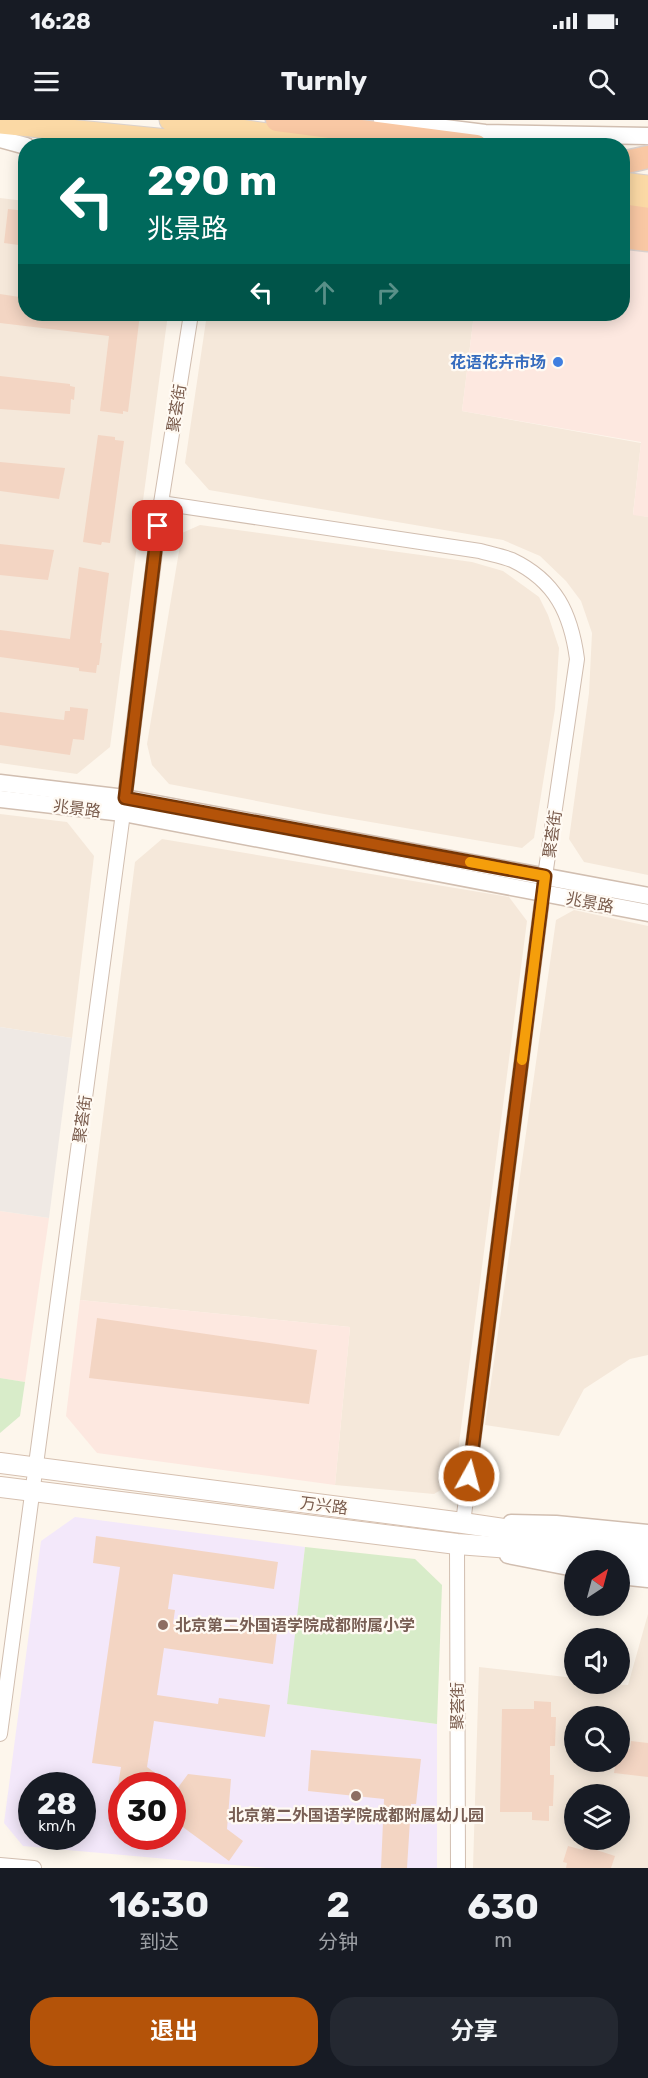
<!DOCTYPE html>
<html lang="zh">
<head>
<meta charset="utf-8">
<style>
	body { margin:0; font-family:Rubik,"Noto Sans SC",sans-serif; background:#242831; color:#f1f3f6; height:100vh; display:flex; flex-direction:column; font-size:22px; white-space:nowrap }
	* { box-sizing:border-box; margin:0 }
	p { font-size:20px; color:#9ea1a6 }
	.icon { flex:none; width:33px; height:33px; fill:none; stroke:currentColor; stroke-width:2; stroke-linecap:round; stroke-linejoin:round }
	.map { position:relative; height:1748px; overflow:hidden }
	.sheet { display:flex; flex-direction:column; background:#171b24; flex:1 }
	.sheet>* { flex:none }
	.hud { position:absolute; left:18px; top:18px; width:612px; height:183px; border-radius:24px; box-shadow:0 3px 15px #0003; background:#00695c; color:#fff; overflow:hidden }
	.needle { width:39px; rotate:36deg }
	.controls { position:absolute; left:564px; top:1430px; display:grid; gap:12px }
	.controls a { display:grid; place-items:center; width:66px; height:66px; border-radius:50%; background:#171b24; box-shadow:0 3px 15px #0003; font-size:30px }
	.speed { position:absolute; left:18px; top:1652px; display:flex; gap:12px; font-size:30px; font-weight:700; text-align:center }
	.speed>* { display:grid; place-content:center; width:78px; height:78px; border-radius:50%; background:#171b24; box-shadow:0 3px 15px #0003; line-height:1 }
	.speed small { font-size:15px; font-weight:400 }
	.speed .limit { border:9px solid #d22; background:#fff; color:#111 }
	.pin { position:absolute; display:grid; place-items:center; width:51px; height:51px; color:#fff; margin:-26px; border-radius:12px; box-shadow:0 3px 9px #0006 }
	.me { position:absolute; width:66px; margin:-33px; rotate:7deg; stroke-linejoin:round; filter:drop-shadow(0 0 4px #0008) }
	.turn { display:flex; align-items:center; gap:21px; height:126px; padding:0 30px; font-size:27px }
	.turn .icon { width:78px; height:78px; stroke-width:2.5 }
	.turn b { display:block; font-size:42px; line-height:51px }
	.lanes { display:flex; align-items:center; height:57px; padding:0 30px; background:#0003; justify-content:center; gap:30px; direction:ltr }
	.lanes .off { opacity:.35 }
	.eta { display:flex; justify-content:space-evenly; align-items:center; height:102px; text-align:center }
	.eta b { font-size:36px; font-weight:700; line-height:42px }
	.cta { display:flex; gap:12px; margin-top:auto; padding:12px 30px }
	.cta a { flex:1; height:69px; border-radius:24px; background:#b45309; color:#fff; font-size:24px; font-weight:700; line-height:69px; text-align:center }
	.cta a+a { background:#242831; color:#f1f3f6 }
	.status { display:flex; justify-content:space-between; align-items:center; height:42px; padding:0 30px; background:#171b24; direction:ltr }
	.status svg { height:16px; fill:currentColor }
	header { display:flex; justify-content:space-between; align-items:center; height:78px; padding:0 30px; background:#171b24; font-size:27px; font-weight:700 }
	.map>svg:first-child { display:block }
	.residential { fill:#f5e8da; fill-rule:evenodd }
	.commercial { fill:#fde8e0 }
	.industrial { fill:#efe9e4 }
	.education { fill:#f3e8fa; fill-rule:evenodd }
	.green { fill:#d8ecc9 }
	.building { fill:#f3d5c3 }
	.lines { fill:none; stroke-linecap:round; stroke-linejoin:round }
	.minor-casing { stroke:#d1beb0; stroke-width:16 }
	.tertiary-casing { stroke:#d1beb0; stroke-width:19 }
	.secondary-casing { stroke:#d6c0b0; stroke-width:22 }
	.primary-casing { stroke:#dad1cd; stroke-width:23 }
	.trunk-casing { stroke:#dad1cd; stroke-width:25 }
	.minor { stroke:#fff; stroke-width:14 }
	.tertiary { stroke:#fff; stroke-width:16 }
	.secondary { stroke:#fff; stroke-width:20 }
	.primary { stroke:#fbd9a5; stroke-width:21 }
	.trunk { stroke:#f9c8a4; stroke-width:22 }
	.route-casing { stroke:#753606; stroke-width:15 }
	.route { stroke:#b45309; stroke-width:10 }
	.slow { stroke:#f59e0b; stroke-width:10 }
	.shop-dot { fill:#3f7fe0; stroke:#fffaf3; stroke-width:2 }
	.education-dot { fill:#8d6e63; stroke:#fffaf3; stroke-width:2 }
	.labels { text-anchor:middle; stroke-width:4.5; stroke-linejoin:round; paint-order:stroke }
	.shop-label { font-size:16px; font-weight:bold; fill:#366cbe; stroke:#fffaf3; text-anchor:end }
	.street-label { font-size:16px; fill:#7a5c4d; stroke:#fffaf3 }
	.education-label { font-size:16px; font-weight:bold; fill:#785e54; stroke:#fffaf3; text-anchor:start }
</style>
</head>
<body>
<div class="status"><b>16:28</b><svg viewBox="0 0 49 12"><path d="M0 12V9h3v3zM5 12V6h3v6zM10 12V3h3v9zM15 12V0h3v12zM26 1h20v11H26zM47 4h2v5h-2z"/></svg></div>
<header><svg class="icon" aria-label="menu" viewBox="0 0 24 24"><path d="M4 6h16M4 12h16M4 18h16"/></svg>Turnly<svg class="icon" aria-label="search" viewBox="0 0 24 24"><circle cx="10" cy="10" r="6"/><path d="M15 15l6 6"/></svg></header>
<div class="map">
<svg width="648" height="1748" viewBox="0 0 648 1748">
	<rect width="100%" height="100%" fill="#fdf6ec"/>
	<g class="residential">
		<polygon points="0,78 25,81 26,194 168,194 110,627 77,654 0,643"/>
		<polygon points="207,194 474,194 462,291 641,323 633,394 648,397 648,755 584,742 569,719 589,573 592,513 581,481 566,461 540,436 503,420 209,370 185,343"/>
		<polygon points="200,405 472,442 503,451 539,477 548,495 559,528 555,589 534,718 522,728 324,694 169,664 152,645 147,624 182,413"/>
		<polygon points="0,694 67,702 94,736 72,918 0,907"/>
		<polygon points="162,719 509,777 527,801 454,1362 434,1374 335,1365 350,1207 80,1180 135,742"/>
		<polygon points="574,790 648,806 648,1235 630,1239 584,1269 559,1316 485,1305 556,800"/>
		<path d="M 648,1494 L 648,1748 L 473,1748 L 479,1547 L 574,1558 L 574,1563 L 628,1565 ZM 574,1596 L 620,1596 L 620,1641 L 574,1641 ZM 574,1674 L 620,1674 L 620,1719 L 574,1719 Z"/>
	</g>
	<g class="commercial">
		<polygon points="623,118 648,122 648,397 633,395 641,322 462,291 474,194 622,194"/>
		<polygon points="0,1091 49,1098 25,1262 0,1258"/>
		<polygon points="80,1180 350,1207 335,1365 97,1333 66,1296"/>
	</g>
	<polygon class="industrial" points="0,907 72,918 49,1098 0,1091"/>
	<path class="education" d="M 75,1397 L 305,1427 L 288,1584 L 437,1604 L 437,1748 L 267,1748 L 23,1726 L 4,1703 L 41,1421 ZM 32,1665 L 82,1665 L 82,1716 L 32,1716 ZM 122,1665 L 172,1665 L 172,1716 L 122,1716 Z"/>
	<g class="green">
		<polygon points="0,1258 25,1262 20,1296 0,1313"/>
		<polygon points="305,1427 415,1439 442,1465 437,1604 287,1584"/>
	</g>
	<g class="building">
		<polygon points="8,89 26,91 26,126 4,123"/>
		<polygon points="0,174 26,178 26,194 140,194 128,292 123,291 123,294 100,291 109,216 0,203"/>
		<polygon points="0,256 70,264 70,266 75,267 74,280 71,279 70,294 0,289"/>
		<polygon points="98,315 115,317 115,320 124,321 110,423 102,422 101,425 83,422"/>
		<polygon points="0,342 65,348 59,379 0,371"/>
		<polygon points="0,424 54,430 48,460 0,455"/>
		<polygon points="79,447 109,453 100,523 102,523 99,545 97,545 96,553 79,551 79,548 0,537 0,510 70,519"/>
		<polygon points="70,587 88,589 84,620 73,619 70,635 0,625 0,592 64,600 65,591 70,591"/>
		<polygon points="97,1198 317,1230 309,1284 89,1258"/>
		<polygon points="96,1416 278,1442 274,1469 173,1454 168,1489 175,1490 173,1504 229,1513 230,1505 277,1512 273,1544 164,1528 157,1575 218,1584 219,1578 270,1585 265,1617 154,1601 147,1647 172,1665 118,1665 121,1647 92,1643 120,1447 93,1443"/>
		<polygon points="534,1581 551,1582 551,1597 556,1597 555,1626 550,1626 550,1655 554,1655 553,1686 549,1686 549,1701 532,1700 532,1692 500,1692 502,1589 534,1589"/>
		<polygon points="631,1621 648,1623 648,1657 614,1653 616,1641 620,1641 620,1628 630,1629"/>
		<polygon points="311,1630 421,1639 416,1684 411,1684 407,1748 381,1748 384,1679 308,1671"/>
		<polygon points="188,1654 231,1659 227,1709 243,1721 229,1741 172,1699 172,1666 177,1669"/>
		<polygon points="568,1726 583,1730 584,1726 615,1736 611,1748 566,1748 567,1743 563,1742"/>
	</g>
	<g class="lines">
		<defs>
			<g id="minor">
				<path d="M 161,383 L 480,431 C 490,434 502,436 512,440 C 556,461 571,494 577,539 L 545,756 L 463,1403"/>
				<polyline points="457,1424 458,1748"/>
				<polyline points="0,1614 123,693 161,383 191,194"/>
				<polyline points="0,1745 34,1748"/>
			</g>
			<g id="tertiary">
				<polyline points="382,0 485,13 648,16"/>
				<polyline points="0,19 26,26"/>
				<polyline points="0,663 125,678 648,776"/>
				<polyline points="0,679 123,693 648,793"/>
				<polyline points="511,1403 556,1404 648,1413"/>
				<polyline points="508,1435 574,1448"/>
				<polyline points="620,1456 648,1459"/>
			</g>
			<g id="secondary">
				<polyline points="0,1343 463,1403 648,1430"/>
				<polyline points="0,1367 457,1424 550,1431 617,1440"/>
				<polyline points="620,1440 648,1444"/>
			</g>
			<g id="primary">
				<polyline points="170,0 352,26"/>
				<polyline points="0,3 227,26"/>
				<polyline points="622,63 648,66"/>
				<polyline points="622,80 648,84"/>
			</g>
			<g id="trunk">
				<polyline points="277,0 476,26"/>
				<polyline points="622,43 648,37"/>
				<polyline points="622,95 648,99"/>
				<polyline points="622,117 648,120"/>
			</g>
		</defs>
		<use href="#minor" class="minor-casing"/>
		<use href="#tertiary" class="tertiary-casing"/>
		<use href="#secondary" class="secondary-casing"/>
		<use href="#primary" class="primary-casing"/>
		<use href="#trunk" class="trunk-casing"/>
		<use href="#minor" class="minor"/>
		<use href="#tertiary" class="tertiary"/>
		<use href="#secondary" class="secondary"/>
		<use href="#primary" class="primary"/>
		<use href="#trunk" class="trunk"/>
	</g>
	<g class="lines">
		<defs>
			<polyline id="route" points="158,406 125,678 545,756 469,1356"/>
		</defs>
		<use href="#route" class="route-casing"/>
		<use href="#route" class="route"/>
		<polyline class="slow" points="470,742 545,756 522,940"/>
	</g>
	<circle class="shop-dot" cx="558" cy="242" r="6"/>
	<g class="education-dot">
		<circle cx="163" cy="1505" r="6"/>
		<circle cx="356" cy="1676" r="6"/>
	</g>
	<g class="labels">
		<g class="shop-label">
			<text x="546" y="248">花语花卉市场</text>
		</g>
		<g class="street-label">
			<text transform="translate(176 288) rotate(-81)" y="6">聚荟街</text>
			<text transform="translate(77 688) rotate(7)" y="6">兆景路</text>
			<text transform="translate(552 714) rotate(-82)" y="6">聚荟街</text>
			<text transform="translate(590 782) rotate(11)" y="6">兆景路</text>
			<text transform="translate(82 999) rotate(-82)" y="6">聚荟街</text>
			<text transform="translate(324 1385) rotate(7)" y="6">万兴路</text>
			<text transform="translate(457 1586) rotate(-90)" y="6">聚荟街</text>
		</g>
		<g class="education-label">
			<text x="175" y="1511">北京第二外国语学院成都附属小学</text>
			<text x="356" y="1701" text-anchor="middle">北京第二外国语学院成都附属幼儿园</text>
		</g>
	</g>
</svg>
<div class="controls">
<a><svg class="needle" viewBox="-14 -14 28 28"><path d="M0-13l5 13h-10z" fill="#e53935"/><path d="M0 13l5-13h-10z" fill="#9ea1a6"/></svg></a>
<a><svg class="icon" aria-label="sound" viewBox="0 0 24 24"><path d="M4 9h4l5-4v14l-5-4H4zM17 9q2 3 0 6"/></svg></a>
<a><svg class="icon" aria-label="search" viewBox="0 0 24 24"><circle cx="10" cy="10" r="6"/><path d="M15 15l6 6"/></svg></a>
<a><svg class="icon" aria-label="layers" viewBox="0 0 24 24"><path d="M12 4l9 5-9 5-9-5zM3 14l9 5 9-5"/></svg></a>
</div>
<div class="speed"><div>28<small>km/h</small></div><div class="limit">30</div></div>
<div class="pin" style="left:158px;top:406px;background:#d93025"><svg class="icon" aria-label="arrive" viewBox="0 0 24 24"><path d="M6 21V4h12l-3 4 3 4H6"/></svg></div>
<svg class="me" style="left:469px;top:1356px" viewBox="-20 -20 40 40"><circle r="17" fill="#b45309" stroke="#fff" stroke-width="3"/><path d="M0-11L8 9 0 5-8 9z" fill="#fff"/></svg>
<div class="hud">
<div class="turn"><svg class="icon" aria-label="left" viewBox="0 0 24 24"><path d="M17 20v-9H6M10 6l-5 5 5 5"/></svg><div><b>290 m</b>兆景路</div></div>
<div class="lanes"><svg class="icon" aria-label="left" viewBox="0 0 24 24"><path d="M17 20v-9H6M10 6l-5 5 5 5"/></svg><svg class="icon off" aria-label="ahead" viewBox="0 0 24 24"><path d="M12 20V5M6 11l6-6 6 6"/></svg><svg class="icon off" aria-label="right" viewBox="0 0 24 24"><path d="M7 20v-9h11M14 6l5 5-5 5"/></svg></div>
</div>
</div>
<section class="sheet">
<div class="eta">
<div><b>16:30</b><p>到达</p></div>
<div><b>2</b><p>分钟</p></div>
<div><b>630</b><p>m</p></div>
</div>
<div class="cta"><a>退出</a><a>分享</a></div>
</section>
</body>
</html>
